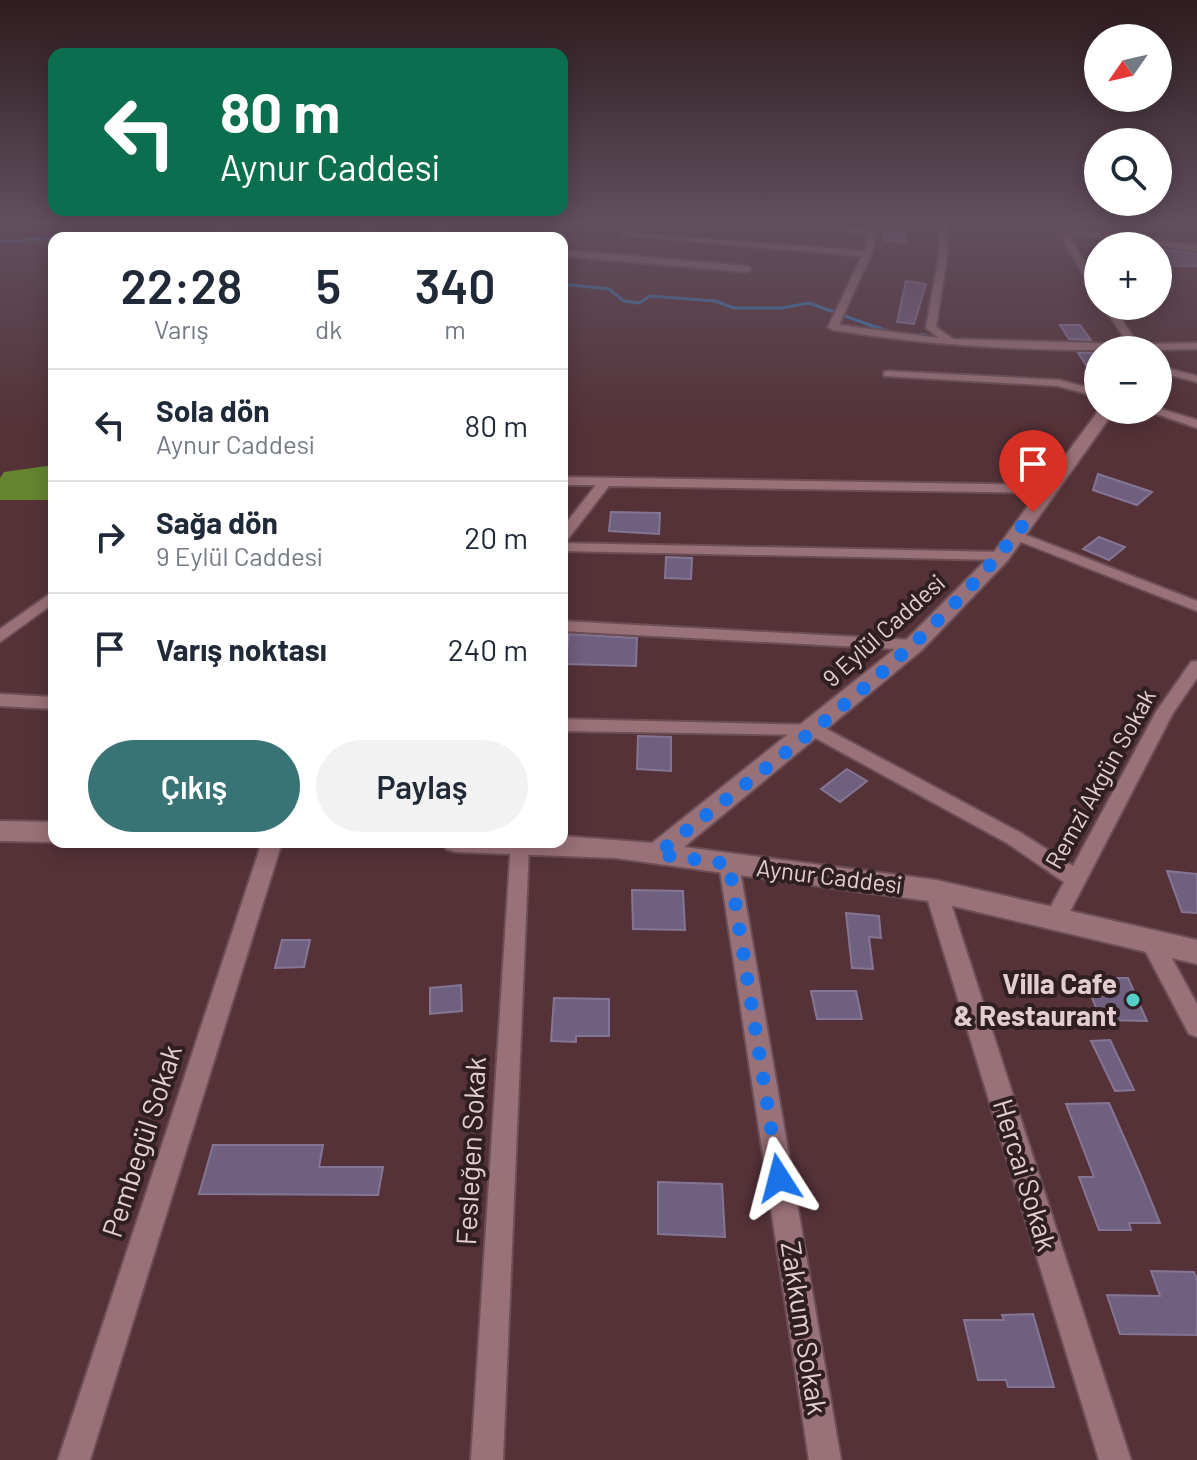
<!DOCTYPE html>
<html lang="tr">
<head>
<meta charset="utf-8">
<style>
	body { margin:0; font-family:Barlow,sans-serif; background:#f2f2f3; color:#1f2937; height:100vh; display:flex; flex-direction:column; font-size:30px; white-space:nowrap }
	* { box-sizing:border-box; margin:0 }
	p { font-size:26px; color:#747a83 }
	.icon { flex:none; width:44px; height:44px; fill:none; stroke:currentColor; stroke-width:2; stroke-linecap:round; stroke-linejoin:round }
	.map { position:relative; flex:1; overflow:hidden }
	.panel { position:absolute; left:48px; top:232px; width:520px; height:616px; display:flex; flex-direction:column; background:#fff; border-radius:16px; box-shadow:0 4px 20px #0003 }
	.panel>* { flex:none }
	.banner { position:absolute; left:48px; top:48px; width:520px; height:168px; border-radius:16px; box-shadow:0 4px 20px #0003; background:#0b6e4f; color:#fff; overflow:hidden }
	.needle { width:52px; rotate:236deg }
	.controls { position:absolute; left:1084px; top:24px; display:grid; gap:16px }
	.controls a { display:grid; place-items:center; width:88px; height:88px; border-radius:50%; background:#fff; box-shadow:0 4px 20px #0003; font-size:40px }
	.pin { position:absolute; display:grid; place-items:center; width:68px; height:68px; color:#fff; margin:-82px -34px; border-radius:50% 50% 50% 0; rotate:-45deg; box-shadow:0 0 8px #0007 }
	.pin .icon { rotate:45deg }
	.me { position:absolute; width:88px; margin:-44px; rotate:351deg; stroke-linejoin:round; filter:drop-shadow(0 0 6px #0008) }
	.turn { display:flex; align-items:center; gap:28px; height:168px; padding:0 40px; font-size:36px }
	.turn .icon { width:104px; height:104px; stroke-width:2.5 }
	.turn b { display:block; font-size:56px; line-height:68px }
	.eta { display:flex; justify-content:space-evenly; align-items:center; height:136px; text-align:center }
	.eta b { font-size:48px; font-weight:600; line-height:56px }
	.primary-button { display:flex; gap:16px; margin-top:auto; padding:16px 40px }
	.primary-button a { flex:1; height:92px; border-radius:48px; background:#387376; color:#fff; font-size:32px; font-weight:600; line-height:92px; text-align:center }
	.primary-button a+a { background:#f2f2f3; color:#1f2937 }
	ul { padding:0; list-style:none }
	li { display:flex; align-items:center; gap:24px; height:112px; padding:0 40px; border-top:2px solid #e0e1e3 }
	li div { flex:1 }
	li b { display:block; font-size:30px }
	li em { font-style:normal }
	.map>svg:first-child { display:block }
	.forest { fill:#658530 }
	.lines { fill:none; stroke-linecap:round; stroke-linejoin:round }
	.stream-far1 { stroke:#337bb8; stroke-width:3 }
	.stream { stroke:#337bb8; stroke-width:4 }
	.building { fill:#6f607f; stroke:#857595; stroke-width:2 }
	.street-casing { stroke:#6c4f55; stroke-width:4 }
	.secondary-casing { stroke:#6c4f55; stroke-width:4 }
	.street { fill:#997178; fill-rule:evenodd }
	.secondary { fill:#997178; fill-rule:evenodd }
	.route { stroke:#1a73e8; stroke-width:14; stroke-dasharray:0 25.2 }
	.poi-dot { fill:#56cec3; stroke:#2f1f22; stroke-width:3 }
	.labels { text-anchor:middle; stroke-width:8; stroke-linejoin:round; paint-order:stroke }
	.street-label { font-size:24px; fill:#e4cdd1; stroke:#2f1f22 }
	.near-poi-label { font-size:28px; font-weight:bold; fill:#e4cdd1; stroke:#2f1f22; text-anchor:end }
	.near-street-label { font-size:28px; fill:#e4cdd1; stroke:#2f1f22 }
</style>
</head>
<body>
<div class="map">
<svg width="1197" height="1460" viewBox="0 0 1197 1460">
	<rect width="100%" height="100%" fill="#543238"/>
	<polygon class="forest" points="54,465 52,500 0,500 0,478 4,472"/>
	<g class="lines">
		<g class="stream-far1">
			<polyline points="0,241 54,239"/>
			<polyline points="562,284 609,289 624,301 639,303 650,296 715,301 734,308 782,308 809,303 881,329"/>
		</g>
		<g class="stream">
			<polyline points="875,327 894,334"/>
			<polyline points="910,336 924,335"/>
		</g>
	</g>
	<g class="building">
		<polygon points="883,224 904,225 905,242 884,241"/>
		<polygon points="1158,249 1197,254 1197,266 1158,266"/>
		<polygon points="906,281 926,284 914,324 897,322"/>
		<polygon points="1060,325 1080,325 1091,340 1069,339"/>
		<polygon points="1078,353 1098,353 1098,383"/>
		<polygon points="1098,474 1152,492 1137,505 1093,490"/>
		<polygon points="611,512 660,513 659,534 609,531"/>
		<polygon points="1099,537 1125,547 1109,560 1083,549"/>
		<polygon points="666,557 692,558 691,579 665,578"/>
		<polygon points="569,634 637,638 636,666 566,664"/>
		<polygon points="638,736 671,737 671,771 637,769"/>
		<polygon points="847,769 867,781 840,802 821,789"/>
		<polygon points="1167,871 1197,874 1197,913 1182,912"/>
		<polygon points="632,890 683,891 685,930 633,929"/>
		<polygon points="846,913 879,916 881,938 869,937 873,969 852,968"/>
		<polygon points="282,940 310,940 304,967 275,968"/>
		<polygon points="1084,978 1128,978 1147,1021 1101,1020"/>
		<polygon points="461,985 462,1011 430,1014 430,988"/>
		<polygon points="811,991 856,991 862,1019 817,1019"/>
		<polygon points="554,998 609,999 609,1036 576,1036 576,1042 551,1041"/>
		<polygon points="1110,1040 1134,1090 1115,1091 1091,1041"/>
		<polygon points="1109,1103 1141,1176 1160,1223 1129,1223 1131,1230 1099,1230 1079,1177 1094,1177 1066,1104"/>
		<polygon points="213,1145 323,1145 319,1167 383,1167 378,1195 199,1194"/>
		<polygon points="658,1182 722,1184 725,1237 658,1234"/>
		<polygon points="1151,1271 1194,1272 1197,1279 1197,1335 1120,1334 1107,1295 1160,1296"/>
		<polygon points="1033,1314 1054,1387 1008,1387 1006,1380 978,1380 964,1320 1004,1320 1002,1315"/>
	</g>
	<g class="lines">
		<defs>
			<g id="street">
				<polygon points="232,223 242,223 220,238 210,238"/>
				<polygon points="373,223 382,223 366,238 357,238"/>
				<polygon points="443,223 452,223 437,238 428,238"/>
				<polygon points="565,223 574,223 559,238 550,238"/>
				<path d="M 754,223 L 869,229 L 871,223 L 879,223 L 871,254 L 839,325 L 939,338 L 926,328 L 939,255 L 939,223 L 947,223 L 947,255 L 936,327 L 953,339 L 1128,344 L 1103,306 L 1113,306 L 1138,344 L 1197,343 L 1197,349 C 1075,352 954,350 833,330 L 828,327 L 862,256 L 620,235 L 624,233 L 864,251 L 868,234 Z"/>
				<polygon points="1052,223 1197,224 1197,228 1078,226 1071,240 1098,284 1098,294 1093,291 1063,240 1070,226"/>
				<polygon points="562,250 747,266 751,269 747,272 562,256"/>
				<polygon points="1158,366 1197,376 1197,382 1158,372"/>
				<polygon points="888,371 1059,380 1098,390 1098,397 1058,386 884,376 884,372"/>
				<polygon points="1158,408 1197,420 1197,428 1145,410"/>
				<polygon points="562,477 1050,485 1057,489 1050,493 609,486 567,540 562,541 562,528 596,485 562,485"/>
				<polygon points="1016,531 1197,601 1197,611 1011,538 1009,535"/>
				<polygon points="562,543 1001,552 1008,556 1001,560 562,551"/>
				<polygon points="54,591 54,603 0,642 0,629"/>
				<polygon points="562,621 914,640 922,645 914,650 562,631"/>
				<polygon points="1197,661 1197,678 1173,713 1063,925 1055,928 1047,925 1044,919 1064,882 1007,843 810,735 562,731 562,719 819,725 1021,833 1073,866 1156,712 1191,662"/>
				<polygon points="0,694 54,697 54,709 0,706"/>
				<polygon points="262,842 282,842 90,1460 58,1460"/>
				<polygon points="511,842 527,842 529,845 503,1460 471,1460"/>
				<polygon points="729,856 736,858 739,864 841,1460 809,1460 719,864 722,858"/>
				<polygon points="936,883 944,885 947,891 1131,1460 1099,1460 925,891 928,885"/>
				<polygon points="1151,932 1159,935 1197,1004 1197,1037 1189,1034 1140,941 1143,935"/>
			</g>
			<g id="secondary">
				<polygon points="987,223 1021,223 1197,245 1197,251"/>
				<polygon points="1135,343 1140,344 1143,350 1129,350 1130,344"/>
				<polygon points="1099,410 1115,410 1008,560 922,650 684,847 936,880 1197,940 1197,964 936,902 615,858 456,852 446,849 443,842 562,842 562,836 652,843 906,640 994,552"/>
				<polygon points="0,821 54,822 54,842 0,841"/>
			</g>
		</defs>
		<use href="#street" class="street-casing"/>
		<use href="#secondary" class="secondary-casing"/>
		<use href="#street" class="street"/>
		<use href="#secondary" class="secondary"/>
	</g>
	<linearGradient id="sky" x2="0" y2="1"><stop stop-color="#2e1c1f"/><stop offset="0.52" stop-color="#614f5e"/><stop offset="1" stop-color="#614f5e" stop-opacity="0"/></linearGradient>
	<rect width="1197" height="428" fill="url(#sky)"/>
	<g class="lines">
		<path class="route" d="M 779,1178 L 729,864 L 657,854 C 789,748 931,649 1033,512"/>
	</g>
	<circle class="poi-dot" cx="1133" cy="1000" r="8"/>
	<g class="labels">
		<g class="street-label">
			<text transform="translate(884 631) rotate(-42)" y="8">9 Eylül Caddesi</text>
			<text transform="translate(1101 779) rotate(-61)" y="8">Remzi Akgün Sokak</text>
			<text transform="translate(829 877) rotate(7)" y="8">Aynur Caddesi</text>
		</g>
		<g class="near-poi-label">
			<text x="1117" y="994">Villa Cafe<tspan x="1117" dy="32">&amp; Restaurant</tspan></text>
		</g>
		<g class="near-street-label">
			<text transform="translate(142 1141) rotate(-72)" y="10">Pembegül Sokak</text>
			<text transform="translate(471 1151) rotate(-87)" y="10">Fesleğen Sokak</text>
			<text transform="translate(1025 1175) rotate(73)" y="10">Hercai Sokak</text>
			<text transform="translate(804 1328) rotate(81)" y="10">Zakkum Sokak</text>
		</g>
	</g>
</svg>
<div class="controls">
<a><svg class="needle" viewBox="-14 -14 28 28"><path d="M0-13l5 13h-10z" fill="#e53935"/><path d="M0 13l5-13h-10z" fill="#747a83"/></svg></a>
<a><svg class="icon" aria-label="search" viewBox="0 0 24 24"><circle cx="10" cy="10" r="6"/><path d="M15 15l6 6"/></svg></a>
<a>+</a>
<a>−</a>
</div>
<div class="pin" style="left:1033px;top:512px;background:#d93025"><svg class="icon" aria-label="arrive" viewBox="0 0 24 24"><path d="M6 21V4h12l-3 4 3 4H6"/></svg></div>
<svg class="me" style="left:779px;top:1178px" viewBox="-20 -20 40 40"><path d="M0-17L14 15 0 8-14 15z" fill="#1a73e8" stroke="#fff" stroke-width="4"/></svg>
<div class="banner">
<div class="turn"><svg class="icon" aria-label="left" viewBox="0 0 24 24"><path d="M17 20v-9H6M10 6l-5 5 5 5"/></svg><div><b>80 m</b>Aynur Caddesi</div></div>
</div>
<section class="panel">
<div class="eta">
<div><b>22:28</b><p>Varış</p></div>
<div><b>5</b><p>dk</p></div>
<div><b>340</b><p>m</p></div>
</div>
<ul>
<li><svg class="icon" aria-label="left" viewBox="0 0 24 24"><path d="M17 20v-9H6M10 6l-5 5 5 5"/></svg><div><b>Sola dön</b><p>Aynur Caddesi</p></div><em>80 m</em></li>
<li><svg class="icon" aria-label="right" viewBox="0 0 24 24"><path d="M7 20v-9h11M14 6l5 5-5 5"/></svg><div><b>Sağa dön</b><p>9 Eylül Caddesi</p></div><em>20 m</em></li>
<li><svg class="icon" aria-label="arrive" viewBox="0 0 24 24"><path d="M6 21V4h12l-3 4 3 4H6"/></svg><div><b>Varış noktası</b></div><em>240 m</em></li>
</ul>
<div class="primary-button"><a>Çıkış</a><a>Paylaş</a></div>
</section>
</div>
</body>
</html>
